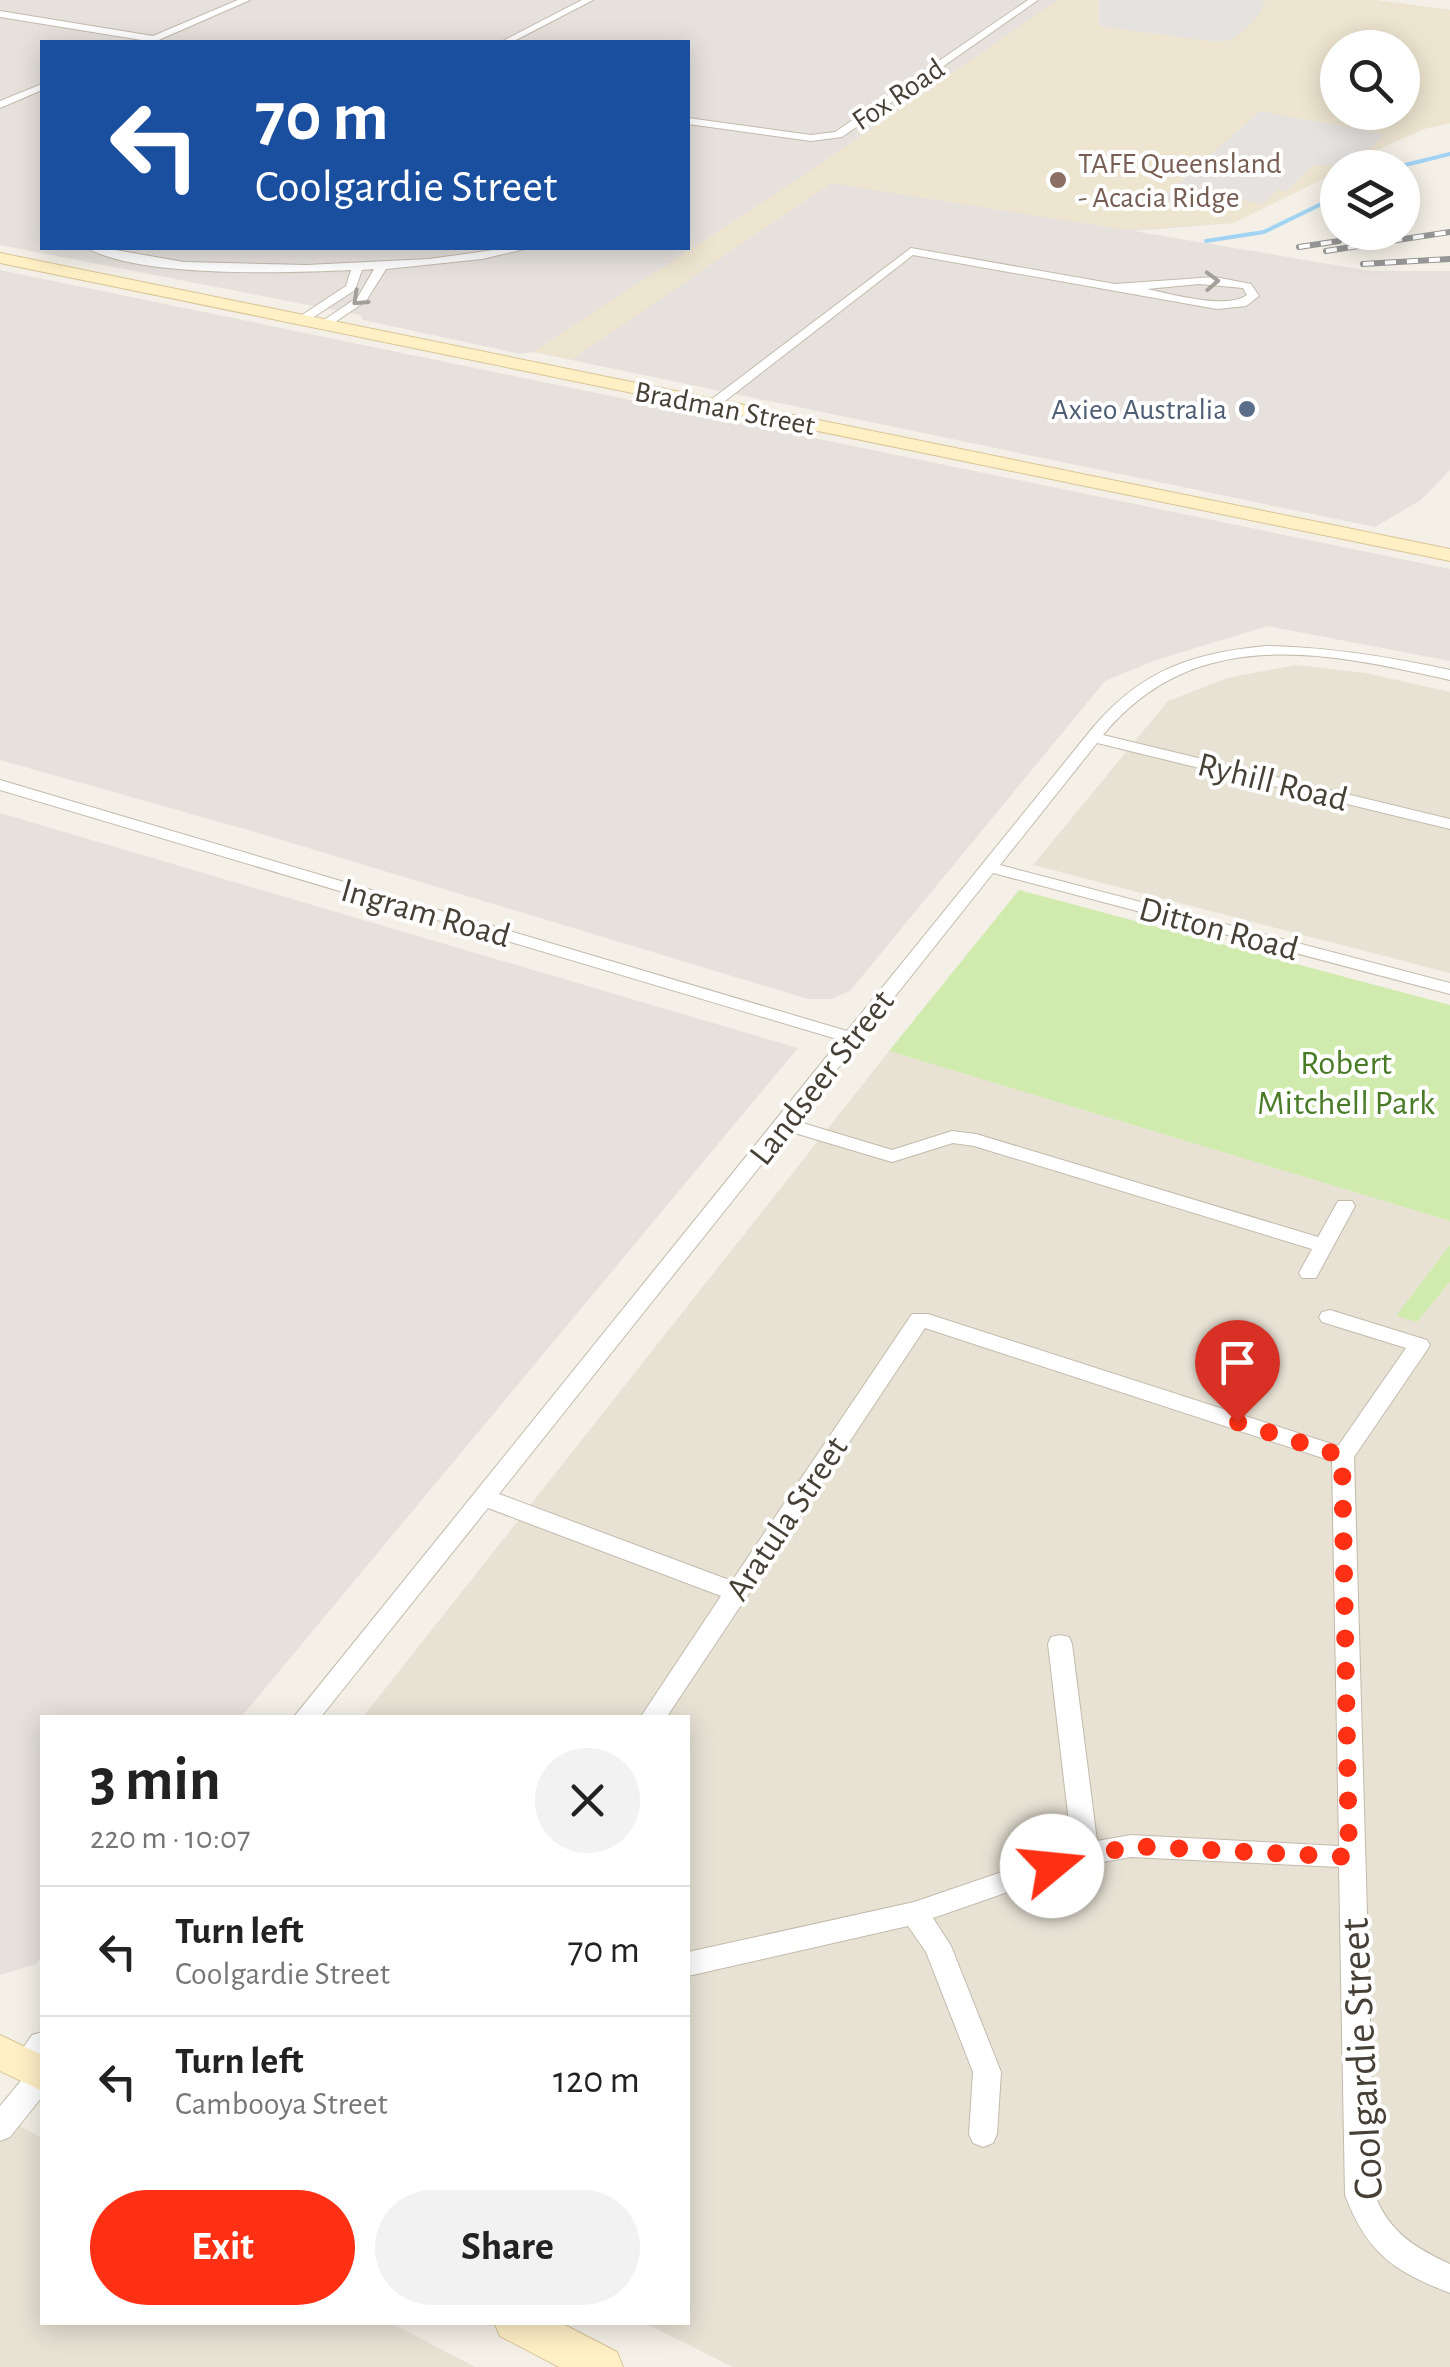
<!DOCTYPE html>
<html lang="en">
<head>
<meta charset="utf-8">
<style>
	body { margin:0; font-family:"Alegreya Sans",sans-serif; background:#f2f2f2; color:#222; height:100vh; display:flex; flex-direction:column; font-size:38px; white-space:nowrap }
	* { box-sizing:border-box; margin:0 }
	p { font-size:32px; color:#767676 }
	.icon { flex:none; width:55px; height:55px; fill:none; stroke:currentColor; stroke-width:2; stroke-linecap:round; stroke-linejoin:round }
	.map { position:relative; flex:1; overflow:hidden }
	.panel { position:absolute; left:40px; top:1715px; width:650px; height:610px; display:flex; flex-direction:column; background:#fff; border-radius:0px; box-shadow:0 5px 25px #0003 }
	.panel>* { flex:none }
	.guide { position:absolute; left:40px; top:40px; width:650px; height:210px; border-radius:0px; box-shadow:0 5px 25px #0003; background:#1a4fa0; color:#fff; overflow:hidden }
	.fabs { position:absolute; left:1320px; top:30px; display:grid; gap:20px }
	.fabs a { display:grid; place-items:center; width:100px; height:100px; border-radius:50%; background:#fff; box-shadow:0 5px 25px #0003; font-size:50px }
	.pin { position:absolute; display:grid; place-items:center; width:85px; height:85px; color:#fff; margin:-102px -42px; border-radius:50% 50% 50% 0; rotate:-45deg; box-shadow:0 0 10px #0007 }
	.pin .icon { rotate:45deg }
	.me { position:absolute; width:110px; margin:-55px; rotate:73deg; stroke-linejoin:round; filter:drop-shadow(0 0 8px #0008) }
	.turn { display:flex; align-items:center; gap:35px; height:210px; padding:0 50px; font-size:45px }
	.turn .icon { width:130px; height:130px; stroke-width:2.5 }
	.turn b { display:block; font-size:70px; line-height:85px }
	.round { display:grid; place-items:center; flex:none; width:105px; height:105px; border-radius:52px; background:#f2f2f2 }
	.headline { display:flex; align-items:center; justify-content:space-between; height:170px; padding:0 50px }
	h1 { font-size:60px; font-weight:700; line-height:75px }
	.action { display:flex; gap:20px; margin-top:auto; padding:20px 50px }
	.action a { flex:1; height:115px; border-radius:60px; background:#ff3013; color:#fff; font-size:40px; font-weight:700; line-height:115px; text-align:center }
	.action a+a { background:#f2f2f2; color:#222 }
	ul { padding:0; list-style:none }
	li { display:flex; align-items:center; gap:30px; height:130px; padding:0 50px; border-top:2px solid #e0e0e0 }
	li div { flex:1 }
	li b { display:block; font-size:38px }
	li em { font-style:normal }
	.map>svg:first-child { display:block }
	.residential { fill:#e8e2d5 }
	.industrial { fill:#e6e1dc; fill-rule:evenodd }
	.education { fill:#eee5d0; fill-rule:evenodd }
	.green { fill:#d1eaae }
	.parking { fill:#e5e2df }
	.lines { fill:none; stroke-linecap:round; stroke-linejoin:round }
	.stream { stroke:#a1d4f3; stroke-width:4 }
	.street-casing { stroke:#c3baac; stroke-width:2 }
	.secondary-casing { stroke:#d9c597; stroke-width:2 }
	.street { fill:#fff; fill-rule:evenodd }
	.secondary { fill:#fff0c6; fill-rule:evenodd }
	.rail-casing { stroke:#969696; stroke-width:6 }
	.rail { stroke:#fff; stroke-width:4; stroke-dasharray:11; stroke-linecap:butt }
	.oneway { stroke:#a3a09a }
	.route { stroke:#ff3013; stroke-width:18; stroke-dasharray:0 32.4 }
	.education-dot { fill:#8d6e63; stroke:#fff; stroke-width:4 }
	.service-dot { fill:#5c6f8a; stroke:#fff; stroke-width:4 }
	.labels { text-anchor:middle; stroke-width:8; stroke-linejoin:round; paint-order:stroke }
	.far-street-label { font-size:30px; fill:#474036; stroke:#fff }
	.far-education-label { font-size:30px; fill:#785e54; stroke:#fff; text-anchor:start }
	.far-service-label { font-size:30px; fill:#4e5e75; stroke:#fff; text-anchor:end }
	.street-label { font-size:35px; fill:#474036; stroke:#fff }
	.park-label { font-size:35px; fill:#497b27; stroke:#fff }
	.near-street-label { font-size:42px; fill:#474036; stroke:#fff }
</style>
</head>
<body>
<div class="map">
<svg width="1450" height="2367" viewBox="0 0 1450 2367">
	<rect width="100%" height="100%" fill="#f4f0e7"/>
	<g class="residential">
		<polygon points="1296,665 1366,673 1450,692 1450,973 1033,865 1168,701 1227,678"/>
		<polygon points="889,1051 1450,1221 1450,1245 1397,1316 1418,1321 1450,1282 1450,2367 733,2367 645,2323 688,2322 688,1718 362,1718"/>
		<polygon points="0,2115 42,2138 42,2322 391,2323 475,2367 0,2367"/>
	</g>
	<g class="industrial">
		<path d="M 0,0 L 1375,0 L 1450,10 L 1450,123 L 1423,129 L 1338,168 L 1337,172 L 1233,223 L 1133,231 L 1371,271 L 1450,271 L 1450,470 L 1421,500 L 1375,527 L 533,352 L 520,354 L 363,320 L 360,315 L 0,245 ZM 42,42 L 688,42 L 688,248 L 42,248 ZM 1338,48 L 1402,48 L 1402,112 L 1338,112 Z"/>
		<polygon points="0,270 1450,569 1450,661 1268,626 1156,660 1105,681 850,991 831,999 808,999 262,834 0,760"/>
		<polygon points="0,813 798,1048 241,1717 42,1718 42,1956 36,1964 0,1975"/>
	</g>
	<path class="education" d="M 1058,0 L 1375,0 L 1450,10 L 1450,123 L 1423,129 L 1338,168 L 1337,172 L 1233,223 L 1127,230 L 831,183 L 572,359 L 533,352 L 800,178 ZM 1338,48 L 1402,48 L 1402,112 L 1338,112 Z"/>
	<g class="green">
		<polygon points="1019,890 1450,1005 1450,1221 889,1051"/>
		<polygon points="1450,1245 1450,1282 1417,1322 1396,1316"/>
	</g>
	<g class="parking">
		<polygon points="1099,0 1259,0 1266,3 1253,22 1232,40 1216,42 1099,26"/>
		<polygon points="1260,111 1385,134 1364,155 1355,154 1341,167 1314,165 1287,191 1277,190 1263,204 1237,199 1226,210 1161,199"/>
	</g>
	<g class="lines">
		<g class="stream">
			<polyline points="1393,168 1450,154"/>
			<polyline points="1206,241 1264,232 1338,196"/>
		</g>
		<defs>
			<g id="street">
				<polygon points="238,0 250,0 154,42 0,17 0,11 153,36"/>
				<polygon points="582,0 593,0 512,42 501,42"/>
				<polygon points="1028,0 1038,0 842,137 811,141 688,124 688,118 811,135 835,132"/>
				<polygon points="42,84 42,90 0,108 0,101"/>
				<path d="M 87,248 L 104,248 L 184,262 L 306,265 L 429,259 L 508,248 L 529,248 L 482,259 L 386,269 L 366,301 L 325,329 L 319,325 L 321,322 L 358,297 L 374,269 L 362,270 L 355,290 L 303,324 L 299,323 L 299,317 L 346,286 L 351,270 C 287,273 141,278 87,248 Z"/>
				<path d="M 911,248 L 1115,284 L 1215,277 L 1251,284 L 1259,296 L 1246,306 L 1217,309 L 913,255 L 716,408 L 708,408 L 708,402 ZM 1199,284 L 1243,288 L 1247,295 C 1226,310 1172,294 1147,289 Z"/>
				<path d="M 1266,646 C 1329,647 1389,657 1450,670 L 1450,680 C 1326,652 1195,623 1103,735 L 1450,819 L 1450,829 L 1097,743 L 1000,865 L 1450,983 L 1450,994 L 993,873 L 796,1121 L 892,1150 L 952,1131 L 976,1134 L 1318,1237 L 1338,1201 L 1352,1201 L 1355,1206 L 1316,1278 L 1302,1278 L 1299,1273 L 1312,1249 L 974,1146 L 953,1143 L 892,1162 L 788,1131 L 499,1494 L 732,1581 L 912,1314 L 928,1314 L 1338,1446 L 1406,1348 L 1322,1322 L 1319,1317 L 1322,1312 L 1330,1310 L 1427,1340 L 1430,1345 L 1427,1350 L 1354,1457 L 1375,2195 C 1389,2232 1415,2248 1450,2264 L 1450,2293 C 1393,2271 1367,2253 1345,2195 L 1339,1867 L 1131,1857 L 1086,1865 L 933,1918 L 951,1946 L 1001,2072 L 997,2134 L 993,2143 L 983,2147 L 973,2143 L 969,2134 L 973,2072 L 926,1952 L 908,1926 L 688,1976 L 688,1952 L 914,1902 L 1072,1848 L 1048,1644 L 1051,1637 L 1060,1635 L 1069,1637 L 1072,1644 L 1097,1841 L 1131,1835 L 1339,1846 L 1332,1461 L 925,1328 L 666,1718 L 640,1718 L 721,1596 L 488,1508 L 320,1718 L 293,1718 L 840,1040 L 0,790 L 0,780 L 847,1031 L 1095,725 C 1144,669 1193,653 1266,646 Z"/>
				<polygon points="42,2032 42,2097 10,2137 0,2141 0,2106 24,2077 15,2074 11,2065 32,2035"/>
			</g>
			<g id="secondary">
				<polygon points="0,253 1450,549 1450,561 0,263"/>
				<polygon points="0,2035 42,2055 42,2091 0,2071"/>
				<polygon points="494,2322 559,2322 617,2352 623,2367 559,2367 500,2336"/>
			</g>
		</defs>
		<use href="#street" class="street-casing"/>
		<use href="#secondary" class="secondary-casing"/>
		<use href="#street" class="street"/>
		<use href="#secondary" class="secondary"/>
		<defs>
			<g id="rail">
				<polyline points="1299,247 1339,241"/>
				<polyline points="1326,251 1450,232"/>
				<polyline points="1363,264 1450,259"/>
			</g>
		</defs>
		<use href="#rail" class="rail-casing"/>
		<use href="#rail" class="rail"/>
	</g>
	<defs><path id="oneway-chevron" d="M-2-3.5L2.5 0L-2 3.5" fill="none" stroke-width="1.6" stroke-linecap="round" stroke-linejoin="round" transform="scale(2.5)"/></defs>
	<g class="oneway">
		<use href="#oneway-chevron" transform="translate(1212 281) rotate(-2)"/>
		<use href="#oneway-chevron" transform="translate(359 299) rotate(137)"/>
	</g>
	<g class="lines">
		<polyline class="route" points="1052,1866 1131,1846 1349,1857 1342,1456 1237,1422"/>
	</g>
	<circle class="education-dot" cx="1058" cy="180" r="10"/>
	<circle class="service-dot" cx="1247" cy="409" r="10"/>
	<g class="labels">
		<g class="far-street-label">
			<text transform="translate(898 94) rotate(-34)" y="10">Fox Road</text>
			<text transform="translate(725 408) rotate(11)" y="10">Bradman Street</text>
		</g>
		<g class="far-education-label">
			<text x="1078" y="173">TAFE Queensland<tspan x="1078" dy="34">- Acacia Ridge</tspan></text>
		</g>
		<g class="far-service-label">
			<text x="1227" y="419">Axieo Australia</text>
		</g>
		<g class="street-label">
			<text transform="translate(1273 781) rotate(14)" y="12">Ryhill Road</text>
			<text transform="translate(426 912) rotate(16)" y="12">Ingram Road</text>
			<text transform="translate(1219 928) rotate(15)" y="12">Ditton Road</text>
			<text transform="translate(821 1077) rotate(-52)" y="12">Landseer Street</text>
			<text transform="translate(786 1518) rotate(-56)" y="12">Aratula Street</text>
		</g>
		<g class="park-label">
			<text x="1346" y="1074">Robert<tspan x="1346" dy="40">Mitchell Park</tspan></text>
		</g>
		<g class="near-street-label">
			<text transform="translate(1360 2059) rotate(-93)" y="15">Coolgardie Street</text>
		</g>
	</g>
</svg>
<div class="fabs">
<a><svg class="icon" aria-label="search" viewBox="0 0 24 24"><circle cx="10" cy="10" r="6"/><path d="M15 15l6 6"/></svg></a>
<a><svg class="icon" aria-label="layers" viewBox="0 0 24 24"><path d="M12 4l9 5-9 5-9-5zM3 14l9 5 9-5"/></svg></a>
</div>
<div class="pin" style="left:1237px;top:1422px;background:#d93025"><svg class="icon" aria-label="arrive" viewBox="0 0 24 24"><path d="M6 21V4h12l-3 4 3 4H6"/></svg></div>
<svg class="me" style="left:1052px;top:1866px" viewBox="-20 -20 40 40"><circle r="19" fill="#fff"/><path d="M0-13L10 11 0 6-10 11z" fill="#ff3013"/></svg>
<div class="guide">
<div class="turn"><svg class="icon" aria-label="left" viewBox="0 0 24 24"><path d="M17 20v-9H6M10 6l-5 5 5 5"/></svg><div><b>70 m</b>Coolgardie Street</div></div>
</div>
<section class="panel">
<div class="headline"><div><h1>3 min</h1><p>220 m · 10:07</p></div><a class="round"><svg class="icon" aria-label="close" viewBox="0 0 24 24"><path d="M6 6l12 12M18 6L6 18"/></svg></a></div>
<ul>
<li><svg class="icon" aria-label="left" viewBox="0 0 24 24"><path d="M17 20v-9H6M10 6l-5 5 5 5"/></svg><div><b>Turn left</b><p>Coolgardie Street</p></div><em>70 m</em></li>
<li><svg class="icon" aria-label="left" viewBox="0 0 24 24"><path d="M17 20v-9H6M10 6l-5 5 5 5"/></svg><div><b>Turn left</b><p>Cambooya Street</p></div><em>120 m</em></li>
</ul>
<div class="action"><a>Exit</a><a>Share</a></div>
</section>
</div>
</body>
</html>
